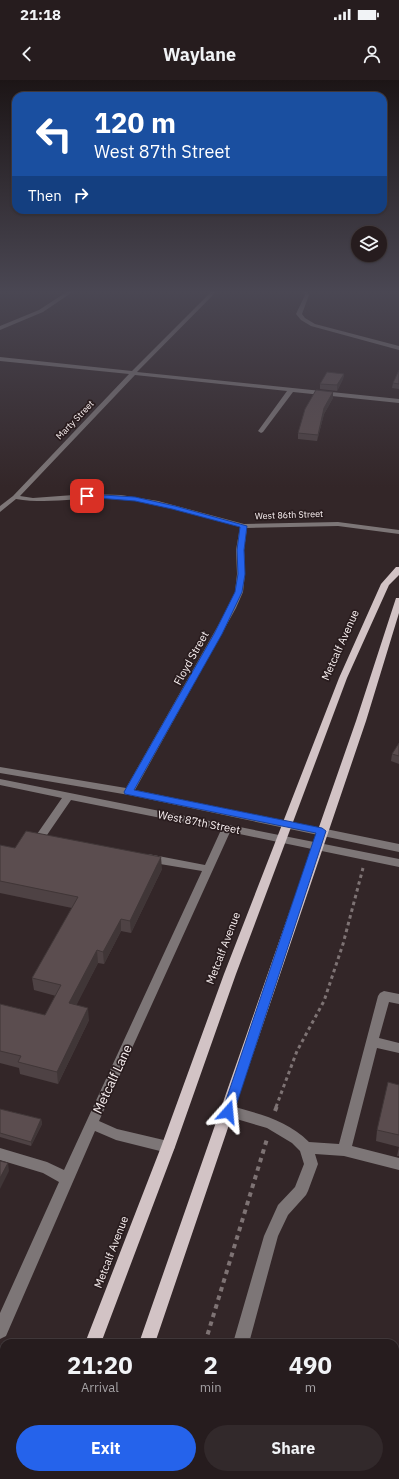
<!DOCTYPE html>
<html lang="en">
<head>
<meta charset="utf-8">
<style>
	body { margin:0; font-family:"IBM Plex Sans",sans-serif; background:#32292b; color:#f1f3f6; height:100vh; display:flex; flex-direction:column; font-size:15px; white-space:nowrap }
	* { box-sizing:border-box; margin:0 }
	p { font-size:13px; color:#a4a1a4 }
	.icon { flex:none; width:22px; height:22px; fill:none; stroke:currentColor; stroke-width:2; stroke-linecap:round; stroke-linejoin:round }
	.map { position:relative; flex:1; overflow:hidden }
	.panel { position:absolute; left:0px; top:1259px; width:399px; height:140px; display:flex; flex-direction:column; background:#261c1e; border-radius:12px 12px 0 0; box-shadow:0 1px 3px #0004,0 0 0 1px #423a3c }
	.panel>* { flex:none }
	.top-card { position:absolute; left:12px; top:12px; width:375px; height:122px; border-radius:12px; box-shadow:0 1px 3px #0004,0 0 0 1px #423a3c; background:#1a4fa0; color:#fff; overflow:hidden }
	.fabs { position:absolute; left:351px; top:146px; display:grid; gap:8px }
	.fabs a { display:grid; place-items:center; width:36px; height:36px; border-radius:50%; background:#261c1e; box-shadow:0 1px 3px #0004,0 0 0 1px #423a3c; font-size:20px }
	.pin { position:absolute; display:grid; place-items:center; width:34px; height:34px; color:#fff; margin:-17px; border-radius:8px; box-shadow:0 2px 6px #0006 }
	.me { position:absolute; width:44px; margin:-22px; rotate:18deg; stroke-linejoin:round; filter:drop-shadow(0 0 3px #0008) }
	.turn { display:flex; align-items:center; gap:14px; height:84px; padding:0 16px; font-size:18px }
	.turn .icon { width:52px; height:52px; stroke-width:2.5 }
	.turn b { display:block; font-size:28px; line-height:34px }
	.then { display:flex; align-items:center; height:38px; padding:0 16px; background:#0003; gap:8px; font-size:15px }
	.eta { display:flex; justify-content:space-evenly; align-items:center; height:68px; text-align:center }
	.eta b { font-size:24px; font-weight:800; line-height:28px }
	.button { display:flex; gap:8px; margin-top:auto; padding:8px 16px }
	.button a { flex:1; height:46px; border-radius:24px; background:#2563eb; color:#fff; font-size:16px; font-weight:800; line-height:46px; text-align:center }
	.button a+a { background:#32292b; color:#f1f3f6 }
	.status { display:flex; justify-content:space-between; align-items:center; height:28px; padding:0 20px; background:#261c1e; direction:ltr }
	.status svg { height:11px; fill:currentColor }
	header { display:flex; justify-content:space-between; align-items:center; height:52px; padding:0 16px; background:#261c1e; font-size:18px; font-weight:800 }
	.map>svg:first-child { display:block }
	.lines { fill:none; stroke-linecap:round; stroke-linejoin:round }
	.path-far1 { stroke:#7e7374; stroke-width:3; stroke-dasharray:3.5 3.5; stroke-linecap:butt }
	.path { stroke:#7e7374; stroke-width:4; stroke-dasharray:4.5 4.5; stroke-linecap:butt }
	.minor { fill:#7d7677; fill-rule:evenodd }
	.major { fill:#d2c3c5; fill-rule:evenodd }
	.wall { fill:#4e4244 }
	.shaded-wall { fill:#403637 }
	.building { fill:#5b4d4f; stroke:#403637 }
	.route { fill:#2563eb; stroke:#184099 }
	.labels { text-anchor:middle; stroke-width:3.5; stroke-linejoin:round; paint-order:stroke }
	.far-street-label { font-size:9px; fill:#faf1f2; stroke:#291c1e }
	.street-label { font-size:11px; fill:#faf1f2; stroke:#291c1e }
	.near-street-label { font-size:13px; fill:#faf1f2; stroke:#291c1e }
</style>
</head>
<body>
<div class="status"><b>21:18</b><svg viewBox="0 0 49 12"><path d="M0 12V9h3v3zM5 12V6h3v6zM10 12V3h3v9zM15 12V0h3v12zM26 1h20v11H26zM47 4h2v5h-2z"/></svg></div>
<header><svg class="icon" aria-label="back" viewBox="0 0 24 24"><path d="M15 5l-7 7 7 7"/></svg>Waylane<svg class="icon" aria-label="person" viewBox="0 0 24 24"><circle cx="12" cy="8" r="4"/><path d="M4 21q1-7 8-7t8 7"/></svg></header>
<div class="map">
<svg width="399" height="1399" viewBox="0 0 399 1399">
	<rect width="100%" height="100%" fill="#332628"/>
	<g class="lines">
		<polyline class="path-far1" points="276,1027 297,971 324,921 343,864 363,788"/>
		<g class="path">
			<polyline points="275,1031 277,1026"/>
			<polyline points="205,1263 267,1059"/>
			<polyline points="163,1399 164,1395"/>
		</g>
		<g class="minor">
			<polygon points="68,211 74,211 43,232 0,250 0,246 39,230"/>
			<path d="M 212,211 L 217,211 L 137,292 L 399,319 L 399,323 L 293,312 L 263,352 L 261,353 L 258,351 L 287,311 L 135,295 L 20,416 L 33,418 L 87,414 L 121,415 L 158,421 L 244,444 L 338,442 L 399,450 L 399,454 L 338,446 L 247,448 L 244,470 L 245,494 L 243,512 L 236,528 L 135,710 L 399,764 L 399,772 L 129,715 L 0,693 L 0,687 L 126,708 L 228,528 L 235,512 L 237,494 L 236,470 L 240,447 C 201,437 161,423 121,419 C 86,416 51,425 16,419 L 0,432 L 0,426 L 13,416 L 129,294 L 0,281 L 0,277 L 132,291 Z"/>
			<polygon points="303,211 307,211 309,215 302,234 305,238 315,244 399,266 399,270 311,246 301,240 296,234 305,215"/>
			<path d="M 0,699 L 399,779 L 399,787 L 230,752 L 99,1041 L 117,1049 L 168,1061 L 173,1063 L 175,1067 L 173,1071 L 168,1073 L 116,1060 L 95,1051 L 6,1256 L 0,1259 L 0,1233 L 59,1102 L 43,1093 L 0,1080 L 0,1068 L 47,1082 L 64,1090 L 202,791 L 148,782 L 144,781 L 143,778 L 144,775 L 148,774 L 205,785 L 221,750 L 71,720 L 47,755 L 54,757 L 55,759 L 54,761 C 48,763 42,761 36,759 L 35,757 L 62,718 L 0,705 Z"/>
			<path d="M 384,911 L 399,914 L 399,924 L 389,922 L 379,958 L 399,963 L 399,973 L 377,968 L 352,1066 L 399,1078 L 399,1090 L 344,1076 L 315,1074 L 318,1084 L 308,1111 L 306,1115 L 288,1135 L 278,1156 L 249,1263 L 233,1263 L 264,1156 L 278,1125 L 295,1107 L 304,1084 L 300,1071 L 292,1063 L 267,1048 L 223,1035 L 221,1031 L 223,1027 L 228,1025 C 258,1034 286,1039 309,1062 L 339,1064 L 378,916 L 380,913 Z"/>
			<polygon points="193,1395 211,1395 210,1399 192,1399"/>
		</g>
		<g class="major">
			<polygon points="396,487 399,487 399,495 389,505 347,598 236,894 175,1067 101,1263 85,1263 161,1067 224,894 339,598 381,504"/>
			<polygon points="396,518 399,518 399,533 366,641 155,1263 139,1263 356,641"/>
			<polygon points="34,1395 52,1395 50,1399 32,1399"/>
			<polygon points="94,1395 112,1395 111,1399 93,1399"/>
		</g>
	</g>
	<g class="wall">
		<polygon points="399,290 399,309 392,308 393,303"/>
		<polygon points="344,294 343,299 337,311 320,309 320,304"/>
		<polygon points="333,312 333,318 324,334 317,361 298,359 298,353"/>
		<polygon points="399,663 399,684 391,681 392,674"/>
		<polygon points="0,765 15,768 162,789 131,853 121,851 104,884 98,883 76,925 89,940 58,1004 20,994 19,988 0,983 0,924 45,935 56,916 34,910 32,898 72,828 0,813"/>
		<polygon points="399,1005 399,1076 397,1076 399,1067 376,1061 377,1050"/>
		<polygon points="0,1029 41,1039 42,1044 31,1066 0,1057"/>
	</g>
	<g class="shaded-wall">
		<polygon points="344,294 343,299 337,311 337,305"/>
		<polygon points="333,312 333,318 324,334 317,361 318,355 324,328"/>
		<polygon points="161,777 162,789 131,853 130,841"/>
		<polygon points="121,839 121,851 104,884 103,872"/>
		<polygon points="97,870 98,883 71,936 69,923"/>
		<polygon points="88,928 89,940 58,1004 57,992"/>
		<polygon points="41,1039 42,1044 31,1066 31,1062"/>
		<polygon points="8,1083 9,1091 0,1109 0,1098"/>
	</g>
	<g class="building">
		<polygon points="399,290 399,304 393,303"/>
		<polygon points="327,292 344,294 337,305 320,304"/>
		<polygon points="316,310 333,312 324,328 318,355 298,353 305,329"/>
		<polygon points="399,663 399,676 392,674"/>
		<polygon points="26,751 161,777 130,841 121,839 103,872 97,870 69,923 88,928 57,992 18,982 21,976 0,971 0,924 45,935 61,905 32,898 78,817 0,801 0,765 15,768"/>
		<polygon points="388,1002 399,1005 399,1055 377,1050"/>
		<polygon points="0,1029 41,1039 31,1062 0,1053"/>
		<polygon points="0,1081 8,1083 0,1098"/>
	</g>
	<linearGradient id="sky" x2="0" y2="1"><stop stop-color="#1c1516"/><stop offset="0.52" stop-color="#4a4753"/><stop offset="1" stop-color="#4a4753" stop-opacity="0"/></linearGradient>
	<rect width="399" height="407" fill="url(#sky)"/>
	<polygon class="route" points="87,414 135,417 175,426 247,446 244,470 245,494 242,512 222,554 134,710 322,748 326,751 234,1032 233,1035 228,1037 224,1035 222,1032 316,753 125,714 124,712 214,554 235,512 238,494 237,470 240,447 172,429 135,421 85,417 85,415"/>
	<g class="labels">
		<g class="far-street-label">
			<text transform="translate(75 340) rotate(-46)" y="3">Marty Street</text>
			<text transform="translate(289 435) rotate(-2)" y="3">West 86th Street</text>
		</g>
		<g class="street-label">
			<text transform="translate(340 565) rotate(-66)" y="4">Metcalf Avenue</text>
			<text transform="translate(191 578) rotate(-61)" y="4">Floyd Street</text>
			<text transform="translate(199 742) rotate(11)" y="4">West 87th Street</text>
			<text transform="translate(223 868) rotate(-69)" y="4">Metcalf Avenue</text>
			<text transform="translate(111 1172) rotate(-69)" y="4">Metcalf Avenue</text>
		</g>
		<g class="near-street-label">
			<text transform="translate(112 999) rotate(-65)" y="5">Metcalf Lane</text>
		</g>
	</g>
</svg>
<div class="fabs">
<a><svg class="icon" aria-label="layers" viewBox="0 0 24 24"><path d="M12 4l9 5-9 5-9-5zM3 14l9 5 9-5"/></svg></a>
</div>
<div class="pin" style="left:87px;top:416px;background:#d93025"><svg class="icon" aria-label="arrive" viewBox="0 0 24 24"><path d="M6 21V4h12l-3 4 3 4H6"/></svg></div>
<svg class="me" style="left:228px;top:1032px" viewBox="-20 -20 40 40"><path d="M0-17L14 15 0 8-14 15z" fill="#2563eb" stroke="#fff" stroke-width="4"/></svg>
<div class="top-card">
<div class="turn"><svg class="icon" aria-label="left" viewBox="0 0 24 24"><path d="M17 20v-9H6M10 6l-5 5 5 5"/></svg><div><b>120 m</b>West 87th Street</div></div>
<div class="then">Then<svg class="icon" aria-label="right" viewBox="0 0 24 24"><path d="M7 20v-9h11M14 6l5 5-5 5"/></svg></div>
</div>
<section class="panel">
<div class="eta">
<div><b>21:20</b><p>Arrival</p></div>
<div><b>2</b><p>min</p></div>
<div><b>490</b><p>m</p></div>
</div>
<div class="button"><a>Exit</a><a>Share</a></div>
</section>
</div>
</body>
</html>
